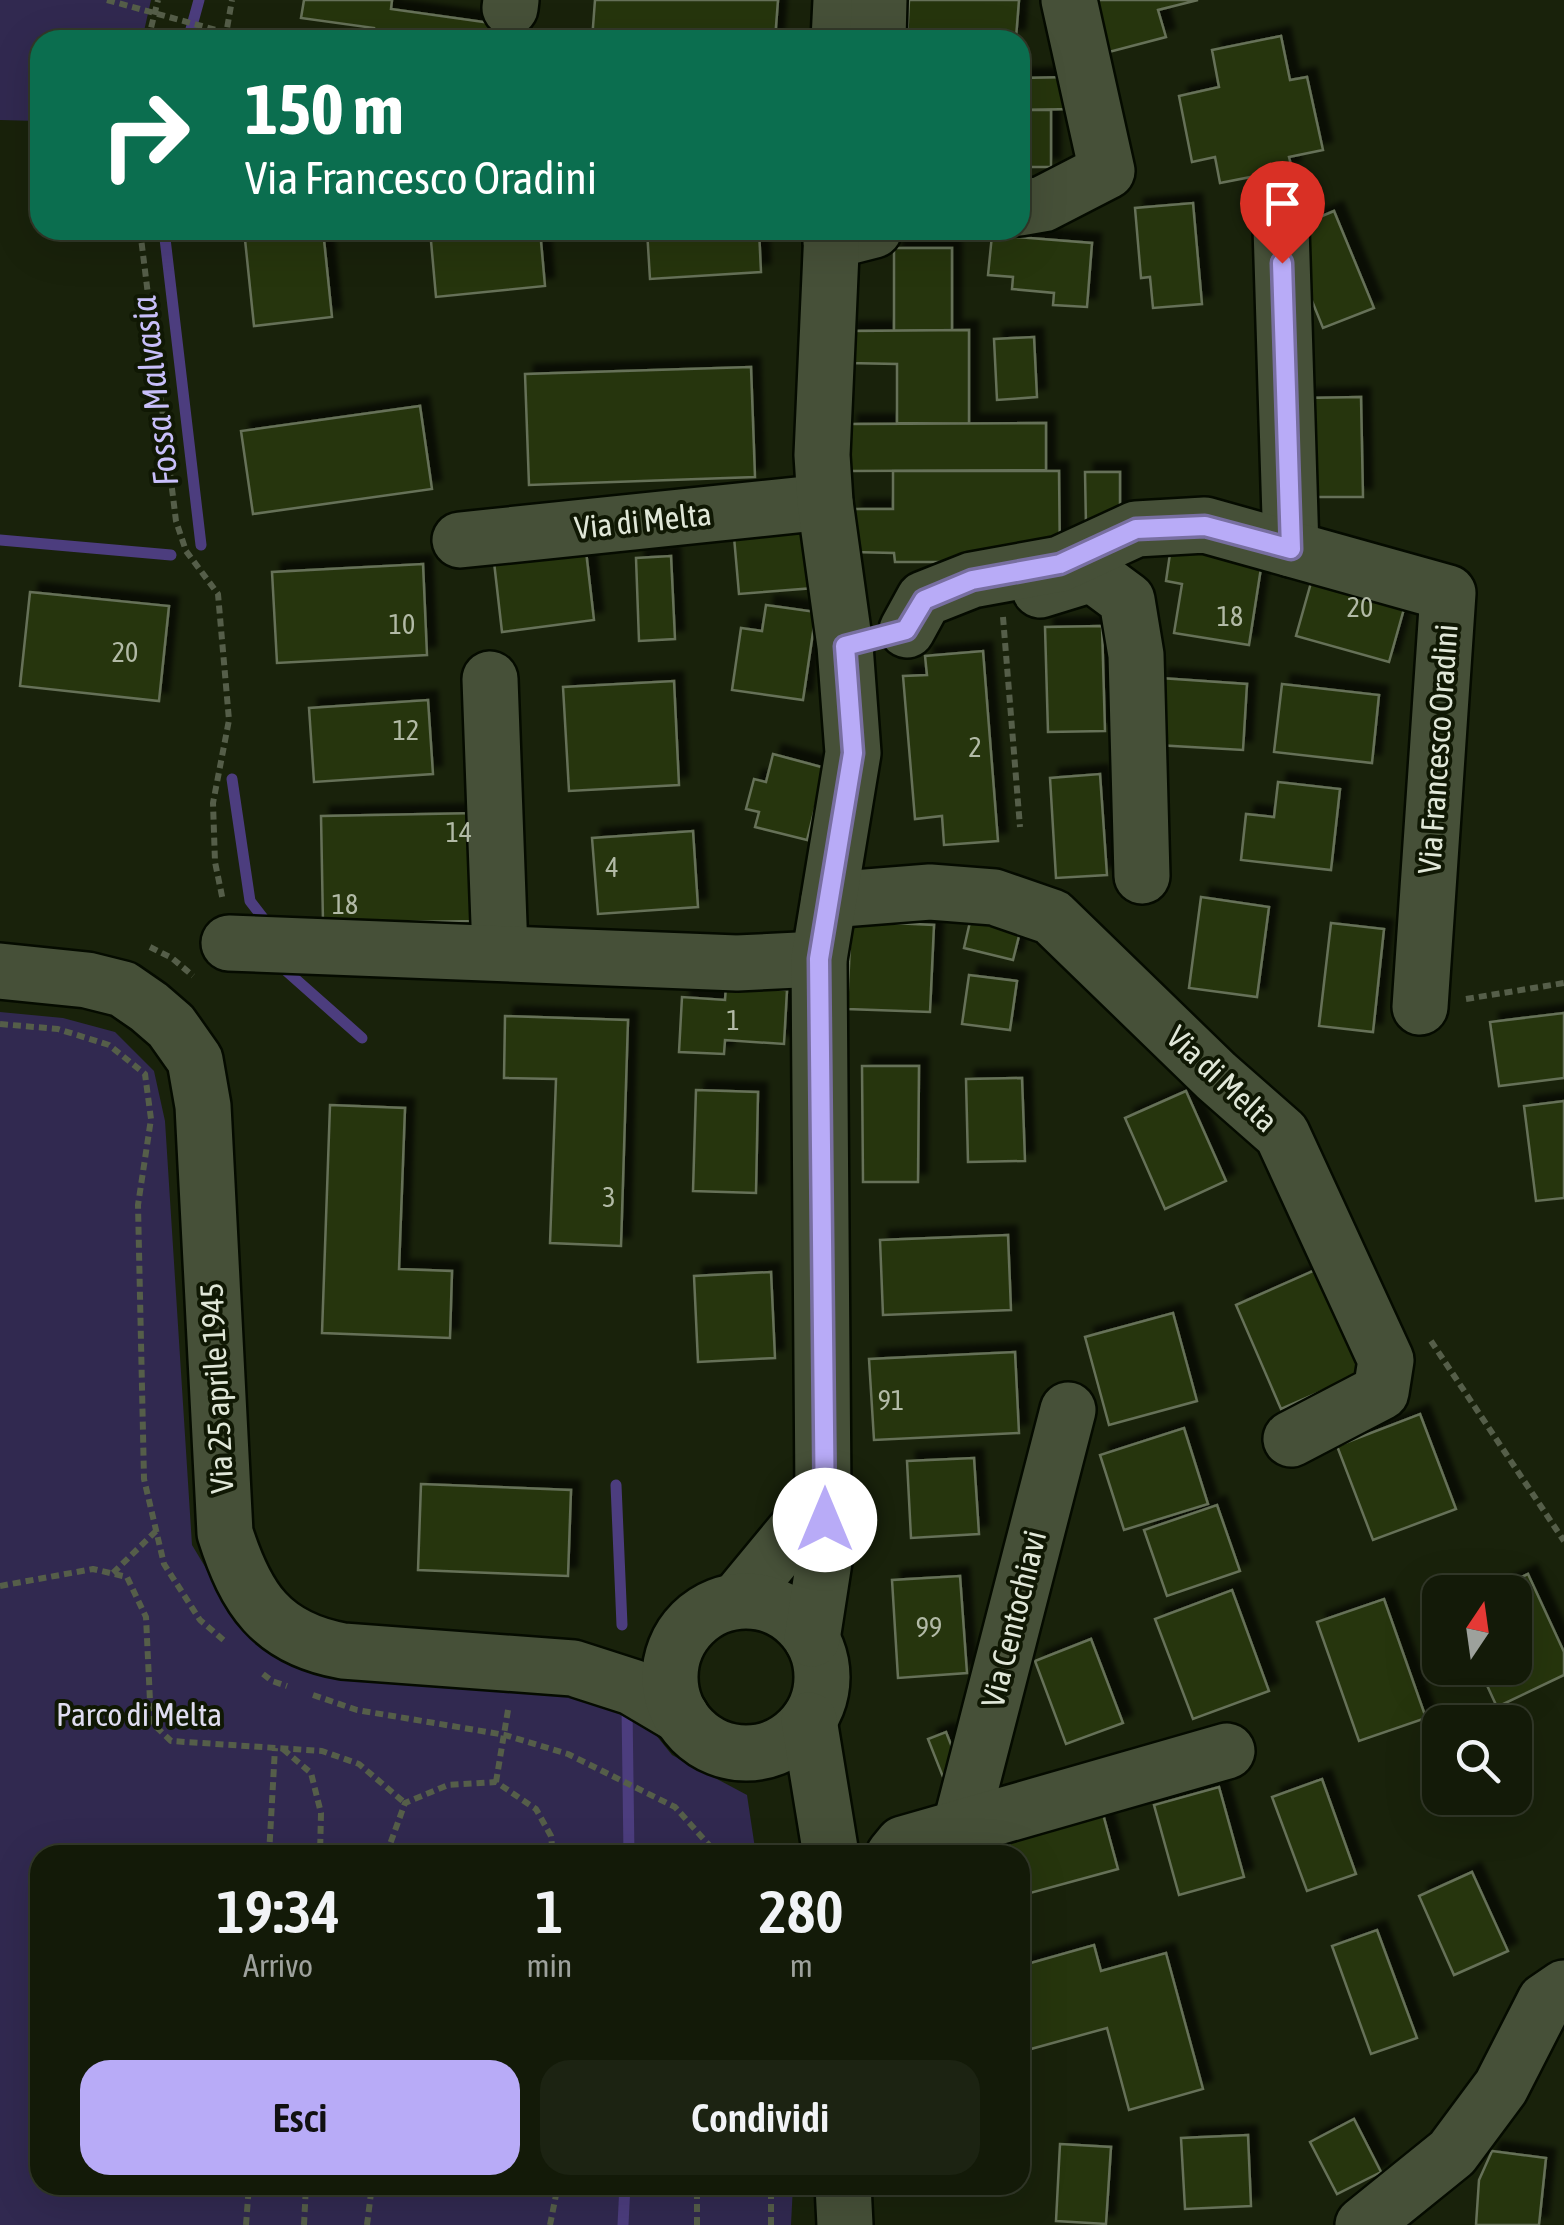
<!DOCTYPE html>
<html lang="it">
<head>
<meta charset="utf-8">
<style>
	body { margin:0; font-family:"Asap Condensed",sans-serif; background:#1c2312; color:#f1f3f6; height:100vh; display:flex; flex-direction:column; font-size:38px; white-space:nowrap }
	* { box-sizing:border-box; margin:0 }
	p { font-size:32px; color:#9da19c }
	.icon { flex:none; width:55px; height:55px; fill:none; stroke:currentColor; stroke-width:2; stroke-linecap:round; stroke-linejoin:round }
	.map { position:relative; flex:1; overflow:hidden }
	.details { position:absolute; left:30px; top:1845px; width:1000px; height:350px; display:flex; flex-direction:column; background:#131a08; border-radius:30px; box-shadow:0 10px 40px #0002,0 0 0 2px #323829 }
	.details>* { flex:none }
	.hud { position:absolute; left:30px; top:30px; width:1000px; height:210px; border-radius:30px; box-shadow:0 10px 40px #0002,0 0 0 2px #323829; background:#0b6e4f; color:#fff; overflow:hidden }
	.needle { width:65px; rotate:13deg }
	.fabs { position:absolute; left:1422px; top:1575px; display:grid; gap:20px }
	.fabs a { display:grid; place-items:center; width:110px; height:110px; border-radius:20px; background:#131a08; box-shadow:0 10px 40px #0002,0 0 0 2px #323829; font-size:50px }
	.pin { position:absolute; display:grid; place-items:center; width:85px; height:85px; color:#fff; margin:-102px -42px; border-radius:50% 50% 50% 0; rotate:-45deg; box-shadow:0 0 10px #0007 }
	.pin .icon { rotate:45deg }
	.me { position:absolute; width:110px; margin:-55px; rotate:0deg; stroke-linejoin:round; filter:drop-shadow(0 0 8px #0008) }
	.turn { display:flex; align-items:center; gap:35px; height:210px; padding:0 50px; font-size:45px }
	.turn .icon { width:130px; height:130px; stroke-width:2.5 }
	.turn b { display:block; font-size:70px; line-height:85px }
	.eta { display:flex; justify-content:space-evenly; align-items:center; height:170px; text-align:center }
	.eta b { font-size:60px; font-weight:600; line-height:70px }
	.cta { display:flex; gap:20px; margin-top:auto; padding:20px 50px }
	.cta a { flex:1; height:115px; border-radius:30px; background:#b8abf7; color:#111; font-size:40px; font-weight:600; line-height:115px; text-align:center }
	.cta a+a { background:#1c2312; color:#f1f3f6 }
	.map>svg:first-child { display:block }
	.green { fill:#312950 }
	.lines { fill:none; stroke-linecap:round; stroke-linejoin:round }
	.stream { stroke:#4c3d7e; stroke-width:11 }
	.building { fill:#27350f; stroke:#667158; stroke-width:2.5; filter:url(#shadow) }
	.minor-casing { stroke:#050b00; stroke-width:60 }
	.path { stroke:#555e49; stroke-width:6; stroke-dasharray:8 5; stroke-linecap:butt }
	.minor { stroke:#465038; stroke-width:55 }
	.route-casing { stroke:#786fa1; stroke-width:25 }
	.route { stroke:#b8abf7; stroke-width:18 }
	.labels { text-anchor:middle; stroke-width:8; stroke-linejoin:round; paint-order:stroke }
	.number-label { font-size:28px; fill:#b2baa6 }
	.street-label { font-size:32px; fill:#e0e7d8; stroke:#101804 }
	.park-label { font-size:32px; fill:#e0ddf1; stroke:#101804 }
	.water-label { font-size:35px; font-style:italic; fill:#c8bffa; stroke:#101804 }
</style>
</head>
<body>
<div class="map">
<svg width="1564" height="2225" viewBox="0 0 1564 2225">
	<defs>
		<filter id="shadow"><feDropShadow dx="9" dy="-9" stdDeviation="2.5" flood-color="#0009"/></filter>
	</defs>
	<rect width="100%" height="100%" fill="#19220b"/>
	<g class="green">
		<polygon points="0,0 151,0 142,40 40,40 40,121 0,120"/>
		<polygon points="0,1012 63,1018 115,1032 154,1071 165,1121 192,1545 222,1595 631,1704 672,1755 747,1795 756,1855 40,1855 40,2185 793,2185 791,2225 0,2225"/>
	</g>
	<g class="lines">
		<g class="stream">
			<polyline points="188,40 199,0"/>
			<polyline points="164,230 201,545"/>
			<polyline points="0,540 171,555"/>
			<polyline points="232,779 250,901 270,927"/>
			<polyline points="282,963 283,968 362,1038"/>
			<polyline points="616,1485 622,1625"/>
			<polyline points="627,1707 629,1855"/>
			<polyline points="623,2225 625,2185"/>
		</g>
	</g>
	<g class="building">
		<polygon points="304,0 392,0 391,9 511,26 509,40 373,40 374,28 301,18"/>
		<polygon points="595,0 778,0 775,40 592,40"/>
		<polygon points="909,0 1019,0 1016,38 907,40"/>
		<polygon points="1095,0 1198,0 1158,10 1166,37 1109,52"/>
		<polygon points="1281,36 1290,80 1307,77 1323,150 1289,157 1292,169 1220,183 1215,157 1192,162 1179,96 1219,87 1212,50"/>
		<polygon points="1072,77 1072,109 1020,110 1020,78"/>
		<rect x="1020" y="110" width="31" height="57"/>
		<polygon points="1193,203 1202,304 1153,308 1150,277 1141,278 1135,208"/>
		<polygon points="1334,211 1374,308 1323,328 1284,232"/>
		<polygon points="244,230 323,230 332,317 254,326"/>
		<polygon points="430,230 540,230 545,286 436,297"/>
		<polygon points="647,230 759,230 761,272 650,279"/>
		<polygon points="992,235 1092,243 1087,307 1053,305 1054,293 1012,289 1013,277 988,275"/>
		<polygon points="894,248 952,248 952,330 894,331"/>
		<polygon points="969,330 969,424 897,423 897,364 848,363 848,331"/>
		<polygon points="1034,337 1037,397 997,400 994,339"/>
		<polygon points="751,367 755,477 529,485 525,374"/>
		<polygon points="1361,397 1363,497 1306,497 1304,398"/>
		<polygon points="420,406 432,489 253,514 241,431"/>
		<polygon points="1046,423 1046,470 850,471 849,424"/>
		<polygon points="893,471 1059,471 1060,562 895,562 894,553 853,552 853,509 893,509"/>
		<polygon points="1085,472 1120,472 1120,526 1086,526"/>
		<polygon points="809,530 814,588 739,594 734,537"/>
		<polygon points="1172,540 1263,555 1249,645 1174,633 1182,584 1166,581"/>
		<polygon points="586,551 594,620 502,632 494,562"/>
		<polygon points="671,556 675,639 639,641 636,558"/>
		<polygon points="423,564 427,655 277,663 272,572"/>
		<polygon points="1316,565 1409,591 1389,662 1296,636"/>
		<polygon points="30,592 169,606 159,701 20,686"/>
		<polygon points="766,605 816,612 803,700 732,690 741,628 762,631"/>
		<polygon points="1102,626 1105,731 1048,732 1045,627"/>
		<polygon points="983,651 998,841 944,845 942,816 915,819 903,676 927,675 925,656"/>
		<polygon points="1160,678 1247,684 1243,750 1156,745"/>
		<polygon points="674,681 679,785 569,791 563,687"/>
		<polygon points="1282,684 1379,695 1372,763 1274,752"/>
		<polygon points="428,700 433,774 314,782 309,708"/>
		<polygon points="773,754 825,768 807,840 755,827 759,812 746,809 754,779 766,782"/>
		<polygon points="1100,774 1107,875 1056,878 1050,778"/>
		<polygon points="1278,782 1340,789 1331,870 1241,860 1246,814 1274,817"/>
		<polygon points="479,813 481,921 323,923 321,816"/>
		<polygon points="693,831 698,907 598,914 592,838"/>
		<polygon points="1201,897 1269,907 1257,997 1189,988"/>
		<polygon points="972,913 1022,924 1013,960 964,948"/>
		<polygon points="851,921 934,925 930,1012 847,1009"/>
		<polygon points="1331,923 1384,929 1373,1032 1319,1026"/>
		<polygon points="969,975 1017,981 1010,1030 962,1024"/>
		<polygon points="726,986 787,990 784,1044 725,1040 724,1054 679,1052 682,997 725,1000"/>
		<polygon points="1564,1013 1564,1078 1499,1086 1490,1022"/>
		<polygon points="505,1016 628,1020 621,1246 550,1243 556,1079 504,1078"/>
		<polygon points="862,1066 919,1066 918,1182 863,1182"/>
		<polygon points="1022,1078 1025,1161 968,1162 966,1079"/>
		<polygon points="696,1090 758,1092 756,1193 693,1191"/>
		<polygon points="1186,1091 1226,1181 1165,1209 1125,1118"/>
		<polygon points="1564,1101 1564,1198 1536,1201 1524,1106"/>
		<polygon points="330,1105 405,1108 399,1269 452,1271 450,1338 322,1333"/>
		<polygon points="1008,1235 1011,1310 883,1315 880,1240"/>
		<polygon points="1322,1267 1368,1371 1281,1409 1236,1305"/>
		<polygon points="771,1272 775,1358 698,1362 694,1276"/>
		<polygon points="1173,1313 1197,1401 1109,1425 1085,1337"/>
		<polygon points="1015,1352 1019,1433 874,1440 869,1359"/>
		<polygon points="1420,1414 1456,1509 1373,1540 1337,1446"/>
		<polygon points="1184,1428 1208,1504 1124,1530 1100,1455"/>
		<polygon points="974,1458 979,1534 911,1538 907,1461"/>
		<polygon points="421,1484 571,1490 568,1576 418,1570"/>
		<polygon points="1217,1505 1240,1571 1167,1596 1144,1530"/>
		<polygon points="1528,1574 1564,1652 1564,1675 1497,1707 1479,1668 1515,1668 1515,1592 1489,1592"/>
		<polygon points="960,1576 967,1673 898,1678 892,1580"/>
		<polygon points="1232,1590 1269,1691 1193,1719 1155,1619"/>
		<polygon points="1384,1599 1426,1718 1359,1741 1317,1622"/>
		<polygon points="1091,1639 1123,1723 1066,1744 1035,1661"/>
		<polygon points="946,1732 961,1770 943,1777 928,1739"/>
		<polygon points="1322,1779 1356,1874 1307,1891 1272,1797"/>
		<polygon points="1219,1787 1244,1877 1179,1895 1154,1805"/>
		<polygon points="1100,1803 1118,1869 1023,1895 1020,1855 1012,1855 1005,1829"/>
		<polygon points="1472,1872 1508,1951 1454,1975 1419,1896"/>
		<polygon points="1377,1930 1417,2038 1371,2054 1332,1946"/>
		<polygon points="1094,1945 1101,1971 1166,1953 1203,2089 1129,2110 1107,2028 1020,2052 1020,1966"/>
		<polygon points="1354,2119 1381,2172 1337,2194 1310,2142"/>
		<polygon points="1248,2135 1251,2206 1185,2209 1181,2138"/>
		<polygon points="1060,2144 1111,2147 1106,2224 1056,2221"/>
		<polygon points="1492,2151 1546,2158 1539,2225 1476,2225 1479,2180"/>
	</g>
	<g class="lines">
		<defs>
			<g id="minor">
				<polyline points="510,8 511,0"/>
				<polyline points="839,40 841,0"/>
				<polyline points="878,40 879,0"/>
				<polyline points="1020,208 1043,204 1107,171 1069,0"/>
				<polyline points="1281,227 1291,549"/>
				<polyline points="831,241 874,230"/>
				<polyline points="460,540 825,502"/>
				<polyline points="1040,590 1092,574 1127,600 1136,655 1142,876"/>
				<polyline points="907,630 924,599 972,580 1060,564 1136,529 1205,525 1448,593 1420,1007"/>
				<polyline points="490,679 500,951"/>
				<polyline points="829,900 930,892 994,897 1052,917 1216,1076 1282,1134 1386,1360 1381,1392 1291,1439"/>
				<polyline points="229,943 737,963 819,959"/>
				<path d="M 0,971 L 87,980 L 123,989 L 149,1007 L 171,1026 L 195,1060 L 203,1106 L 225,1533 C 246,1599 271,1638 343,1651 L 573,1668 L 632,1687 L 681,1716"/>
				<polyline points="737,1601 823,1497"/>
				<circle cx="746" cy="1677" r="76"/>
				<polyline points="812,1639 827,1542 823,1497 819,959 853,753 845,646 825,502 822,455 832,230"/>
				<polyline points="809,1720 831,1855"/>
				<polyline points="960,1828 1068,1410"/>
				<polyline points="894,1855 903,1844 1227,1751"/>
				<polyline points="843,2185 845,2225"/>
				<polyline points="1363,2225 1452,2153 1501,2087 1545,2001 1564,1988"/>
			</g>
		</defs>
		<use href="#minor" class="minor-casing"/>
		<g class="path">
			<polyline points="107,0 227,33"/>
			<polyline points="148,40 158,0"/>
			<polyline points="225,40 232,0"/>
			<polyline points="340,40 341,39"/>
			<polyline points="140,230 176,521 186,551 218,594 229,720 213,803 215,862 223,901"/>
			<polyline points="1003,617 1020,827"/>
			<polyline points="150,947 172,958 193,976"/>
			<polyline points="1466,999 1564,983"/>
			<polyline points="0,1024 58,1029 109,1045 145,1074 151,1119 138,1205 144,1479 164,1564 200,1620 227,1643"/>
			<polyline points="1431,1341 1564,1541"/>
			<polyline points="113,1573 156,1531"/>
			<polyline points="0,1586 93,1569 127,1577 146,1617 151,1722 171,1741 322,1751 359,1764 405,1803"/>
			<polyline points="263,1674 272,1681 287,1686"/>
			<polyline points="313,1695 357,1710 505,1735 568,1754 675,1807 718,1855"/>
			<polyline points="283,1749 311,1773 321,1813 320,1855"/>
			<polyline points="496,1782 508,1710"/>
			<polyline points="269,1855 275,1748"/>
			<polyline points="389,1855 389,1847 405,1803 448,1785 496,1782 536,1809 551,1836 553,1855"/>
			<polyline points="246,2225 249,2185"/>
			<polyline points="304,2225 306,2185"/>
			<polyline points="367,2225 372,2185"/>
			<polyline points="550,2225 558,2185"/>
			<polyline points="697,2225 697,2185"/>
			<polyline points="771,2225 771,2185"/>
		</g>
		<use href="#minor" class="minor"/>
	</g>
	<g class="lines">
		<defs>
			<polyline id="route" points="825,1520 819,959 853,753 845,646 906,630 924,600 972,580 1060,564 1136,529 1205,526 1291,549 1282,263"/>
		</defs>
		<use href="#route" class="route-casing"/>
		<use href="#route" class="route"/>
	</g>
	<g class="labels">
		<g class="number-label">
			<text x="1360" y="617">20</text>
			<text x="1230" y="626">18</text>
			<text x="402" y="634">10</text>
			<text x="125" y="662">20</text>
			<text x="406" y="740">12</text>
			<text x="975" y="757">2</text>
			<text x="459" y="842">14</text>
			<text x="612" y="877">4</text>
			<text x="345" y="914">18</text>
			<text x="733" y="1030">1</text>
			<text x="609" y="1207">3</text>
			<text x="891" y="1410">91</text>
			<text x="929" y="1637">99</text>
		</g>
		<g class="street-label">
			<text transform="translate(643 521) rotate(-6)" y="11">Via di Melta</text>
			<text transform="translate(1438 749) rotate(-86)" y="11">Via Francesco Oradini</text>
			<text transform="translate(1222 1079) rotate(43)" y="11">Via di Melta</text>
			<text transform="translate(217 1388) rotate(-93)" y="11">Via 25 aprile 1945</text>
			<text transform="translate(1014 1619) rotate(-76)" y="11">Via Centochiavi</text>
		</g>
		<g class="park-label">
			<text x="139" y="1726">Parco di Melta</text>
		</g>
		<g class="water-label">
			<text transform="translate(155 391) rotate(-97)" y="12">Fossa Malvasia</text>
		</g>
	</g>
</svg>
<div class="fabs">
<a><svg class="needle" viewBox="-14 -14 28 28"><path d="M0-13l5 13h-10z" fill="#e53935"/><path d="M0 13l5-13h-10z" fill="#9da19c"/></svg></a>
<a><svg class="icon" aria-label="search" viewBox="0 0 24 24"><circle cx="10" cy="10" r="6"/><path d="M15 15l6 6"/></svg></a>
</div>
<div class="pin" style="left:1282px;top:263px;background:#d93025"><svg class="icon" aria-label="arrive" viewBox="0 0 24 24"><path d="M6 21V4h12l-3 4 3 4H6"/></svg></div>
<svg class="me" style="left:825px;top:1520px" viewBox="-20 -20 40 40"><circle r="19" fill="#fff"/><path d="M0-13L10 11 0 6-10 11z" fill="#b8abf7"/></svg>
<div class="hud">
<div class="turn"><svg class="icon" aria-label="right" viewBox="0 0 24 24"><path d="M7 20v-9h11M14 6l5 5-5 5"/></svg><div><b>150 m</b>Via Francesco Oradini</div></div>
</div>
<section class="details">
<div class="eta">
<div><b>19:34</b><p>Arrivo</p></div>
<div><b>1</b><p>min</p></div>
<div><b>280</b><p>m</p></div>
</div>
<div class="cta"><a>Esci</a><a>Condividi</a></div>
</section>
</div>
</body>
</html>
